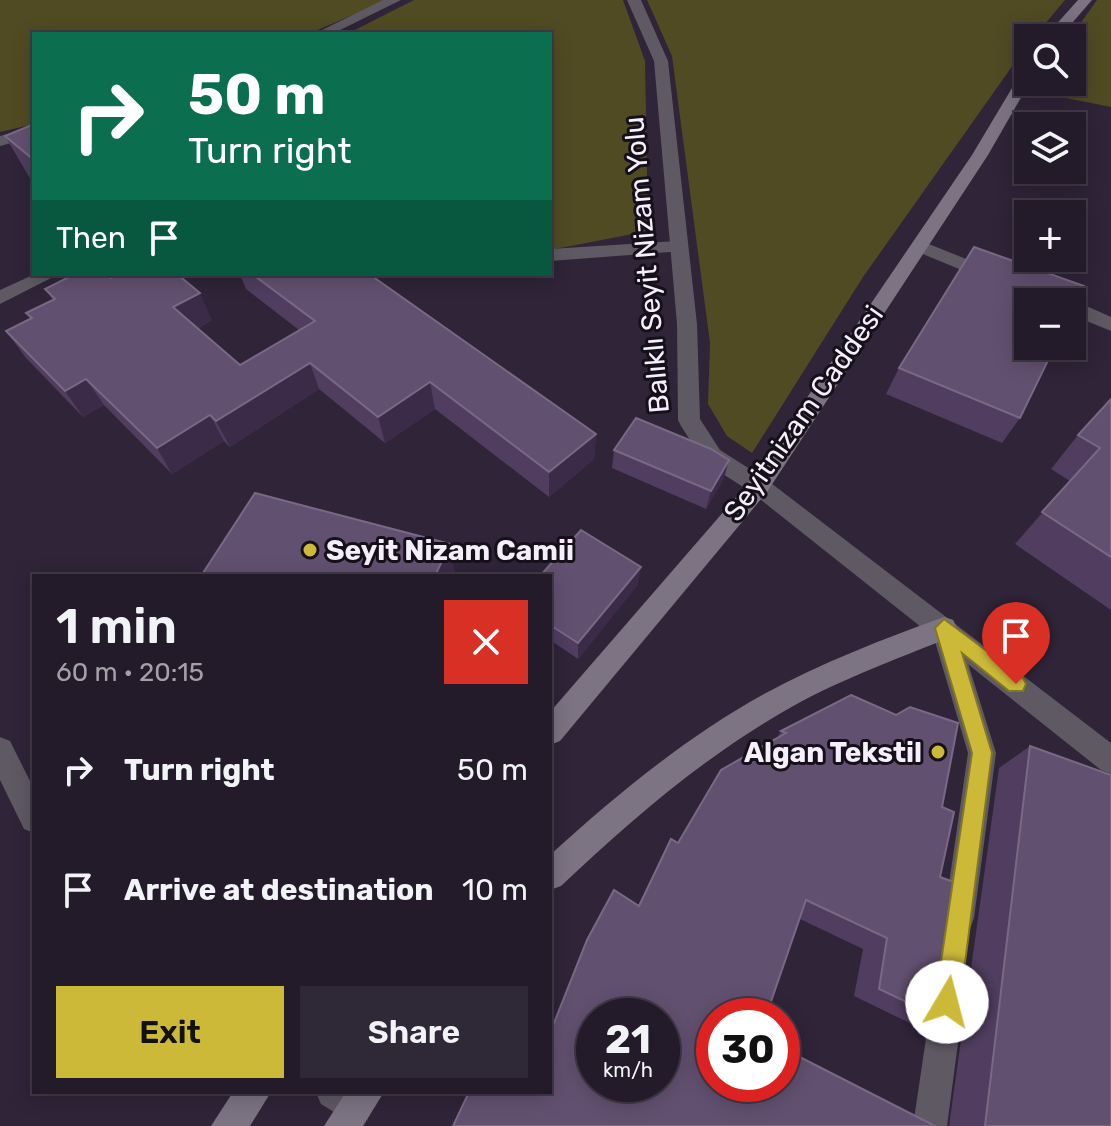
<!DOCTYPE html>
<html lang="en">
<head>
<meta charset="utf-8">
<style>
	body { margin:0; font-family:Rubik,sans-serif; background:#2f2836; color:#f1f3f6; height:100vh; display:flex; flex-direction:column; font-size:30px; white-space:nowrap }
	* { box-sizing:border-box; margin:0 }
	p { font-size:26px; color:#a3a1a8 }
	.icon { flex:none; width:44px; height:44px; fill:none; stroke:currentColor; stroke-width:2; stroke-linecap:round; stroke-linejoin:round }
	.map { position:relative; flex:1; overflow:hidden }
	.panel { position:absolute; left:32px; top:574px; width:520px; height:520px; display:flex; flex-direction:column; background:#231b2a; border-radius:0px; box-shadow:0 4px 20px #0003,0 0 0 2px #403947 }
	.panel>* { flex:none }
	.guide { position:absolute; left:32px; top:32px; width:520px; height:244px; border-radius:0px; box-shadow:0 4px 20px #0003,0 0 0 2px #403947; background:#0b6e4f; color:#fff; overflow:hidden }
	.buttons { position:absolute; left:1014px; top:24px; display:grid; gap:16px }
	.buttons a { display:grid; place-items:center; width:72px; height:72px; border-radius:0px; background:#231b2a; box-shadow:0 4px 20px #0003,0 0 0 2px #403947; font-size:40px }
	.speed { position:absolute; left:576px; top:998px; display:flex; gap:16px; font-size:40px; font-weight:700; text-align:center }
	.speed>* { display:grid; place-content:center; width:104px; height:104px; border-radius:50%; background:#231b2a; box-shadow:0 4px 20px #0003,0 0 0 2px #403947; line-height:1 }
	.speed small { font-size:20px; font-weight:400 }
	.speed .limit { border:12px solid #d22; background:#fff; color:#111 }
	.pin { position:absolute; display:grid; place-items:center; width:68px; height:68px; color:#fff; margin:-82px -34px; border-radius:50% 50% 50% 0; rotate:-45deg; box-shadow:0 0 8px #0007 }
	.pin .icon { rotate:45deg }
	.me { position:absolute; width:88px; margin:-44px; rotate:8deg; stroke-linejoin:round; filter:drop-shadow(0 0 6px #0008) }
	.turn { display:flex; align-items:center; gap:28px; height:168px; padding:0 24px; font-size:36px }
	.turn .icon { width:104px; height:104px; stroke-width:2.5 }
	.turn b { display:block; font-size:56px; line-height:68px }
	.then { display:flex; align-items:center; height:76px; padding:0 24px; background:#0003; gap:16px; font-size:30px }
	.round { display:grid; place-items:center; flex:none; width:84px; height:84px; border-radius:0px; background:#2f2836 }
	.headline { display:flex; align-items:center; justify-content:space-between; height:136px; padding:0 24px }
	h1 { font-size:48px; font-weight:600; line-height:60px }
	.cta { display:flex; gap:16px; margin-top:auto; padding:16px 24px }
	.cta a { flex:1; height:92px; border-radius:0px; background:#cdb938; color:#111; font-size:32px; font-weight:600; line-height:92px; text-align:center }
	.cta a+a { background:#2f2836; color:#f1f3f6 }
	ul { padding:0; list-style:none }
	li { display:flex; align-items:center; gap:24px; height:120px; padding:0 24px }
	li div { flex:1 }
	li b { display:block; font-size:30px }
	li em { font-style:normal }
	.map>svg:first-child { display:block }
	.green { fill:#514b24 }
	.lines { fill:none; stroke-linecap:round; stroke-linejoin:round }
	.minor { fill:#5e5963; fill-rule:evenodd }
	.tertiary { fill:#5e5963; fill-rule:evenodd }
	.secondary { fill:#7c7383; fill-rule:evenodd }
	.wall { fill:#503d5f }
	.shaded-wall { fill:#3c2b48 }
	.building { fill:#625070; stroke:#796985; stroke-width:2; fill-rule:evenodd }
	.route { fill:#cdb938; stroke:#857824; stroke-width:2 }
	.poi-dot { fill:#cdb938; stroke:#151019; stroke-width:3 }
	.labels { text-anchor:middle; stroke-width:6; stroke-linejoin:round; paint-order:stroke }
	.street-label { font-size:28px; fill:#f5eefb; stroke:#151019 }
	.poi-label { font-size:28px; font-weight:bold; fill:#f5eefb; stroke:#151019; text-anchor:start }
</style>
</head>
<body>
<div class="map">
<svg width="1111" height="1126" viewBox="0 0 1111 1126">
	<rect width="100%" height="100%" fill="#2f2438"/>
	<g class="green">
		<polygon points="0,0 388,0 308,34 34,34 34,124 0,132"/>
		<polygon points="414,0 623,0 645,61 648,231 550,250 550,34 347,34"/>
		<polygon points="647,0 1065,0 1033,38 1028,38 1028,44 863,277 752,453 727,436 708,404 710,343 672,56"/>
		<polygon points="1097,0 1111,0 1111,107 1036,92 1043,82 1072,82 1070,38"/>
	</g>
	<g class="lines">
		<g class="minor">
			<polygon points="919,240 1063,298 1065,302 1039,302 913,250 913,242"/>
			<polygon points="677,241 683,243 683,251 550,261 550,249"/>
			<polygon points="35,274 59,274 0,304 0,290"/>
			<path d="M 1071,302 C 1084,304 1098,311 1111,317 L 1111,331 L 1072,315 Z"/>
			<polygon points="944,617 953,620 957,628 996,753 974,918 970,929 959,933 948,929 944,918 968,753 931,628 935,620"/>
			<polygon points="0,737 10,741 34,789 34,833 24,829 0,780"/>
			<polygon points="948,982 959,987 964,998 947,1126 913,1126 932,998 937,987"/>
			<polygon points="316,1092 362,1092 372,1108 367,1120 355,1125 321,1104"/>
		</g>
		<g class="tertiary">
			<polygon points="383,0 401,0 332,34 314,34"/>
			<polygon points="627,0 641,0 668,61 697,324 700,419 720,450 767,480 1111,743 1111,774 1101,770 751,492 704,462 681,426 678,420 677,324 654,61"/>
			<polygon points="34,127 34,137 0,146 0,136"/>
		</g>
		<g class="secondary">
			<polygon points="1078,0 1092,0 1059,38 1044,38"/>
			<polygon points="1028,69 1030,82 988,155 767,492 560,741 550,745 550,712 751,480 972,155 1021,73"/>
			<path d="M 944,617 L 953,620 L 957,628 L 953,636 C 895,660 835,681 781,713 C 700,760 629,822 561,886 L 550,890 L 550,855 C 616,795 686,737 764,694 C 821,663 883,639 944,617 Z"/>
			<polygon points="233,1092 271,1092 250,1126 211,1126"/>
			<polygon points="346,1092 384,1092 363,1126 324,1126"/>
		</g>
	</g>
	<g class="wall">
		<polygon points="34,124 34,185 5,136"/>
		<polygon points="240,274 369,274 596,434 594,459 549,497 435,409 385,443 319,389 230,447 224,441 172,474 104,405 83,417 26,358 6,331 30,319 26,313 53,300 45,289 111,278 212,320 197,329 240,365 299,330 246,289"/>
		<polygon points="899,368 1020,418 1002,443 886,394"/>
		<polygon points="1111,399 1111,610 1015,544 1070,481 1051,469 1078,435"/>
		<polygon points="614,450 724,478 706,509 612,468"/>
		<polygon points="550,576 638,584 578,659 550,640"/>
		<polygon points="781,731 942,807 940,877 955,1025 924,1030 854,996 863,949 800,919 550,1092 639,906 777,738"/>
		<polygon points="1030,746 1111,1126 949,1126 999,768"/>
	</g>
	<g class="shaded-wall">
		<polygon points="200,293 212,320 186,335 173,307"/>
		<polygon points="310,363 319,389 230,447 216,421"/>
		<polygon points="86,379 104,405 83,417 65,391"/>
		<polygon points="430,382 435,409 385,443 378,417"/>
		<polygon points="210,415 224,441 172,474 157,448"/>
		<polygon points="596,434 594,459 549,497 549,472"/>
		<polygon points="729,460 724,478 706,509 711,491"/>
		<polygon points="450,544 455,576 435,576"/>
		<polygon points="641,567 638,584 578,659 578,643"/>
	</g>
	<g class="building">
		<polygon points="34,124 34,160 5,136"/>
		<polygon points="974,247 1084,286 1072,311 1072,302 1028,302 1028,346 1055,346 1020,418 899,368"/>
		<polygon points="75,274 107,274 111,278 118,274 177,274 200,293 173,307 240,365 315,321 252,274 369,274 596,434 549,472 430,382 378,417 310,363 216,421 210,415 157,448 86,379 65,391 6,331 32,318 26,313 55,299 45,289"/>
		<polygon points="1111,399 1111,557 1042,512 1100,448 1078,435"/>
		<polygon points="636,418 711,449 729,460 711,491 614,450"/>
		<polygon points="255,493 450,544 435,576 201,576"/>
		<polygon points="581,530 641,567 578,643 550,625 550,576 540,576"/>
		<path d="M 851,695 L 896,715 L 910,707 L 958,723 L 942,807 L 954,812 L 940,877 L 973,889 L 955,1025 L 879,989 L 887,938 L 806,900 L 766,1016 L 714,1016 L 714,1084 L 782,1084 L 782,1048 L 935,1126 L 453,1126 L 469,1092 L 550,1092 L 550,1033 L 587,940 L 614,890 L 639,906 L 671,839 L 678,843 L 721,770 L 786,733 L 781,731 ZM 594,1016 L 662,1016 L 662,1084 L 594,1084 Z"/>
		<polygon points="1030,746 1111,775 1111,1126 985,1126"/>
	</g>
	<polygon class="route" points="944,619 1023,678 1026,684 1023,691 1009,691 962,653 992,753 960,1002 956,1010 947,1014 938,1010 935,1002 972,753 935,628"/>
	<g class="poi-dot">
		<circle cx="310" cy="550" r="8"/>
		<circle cx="938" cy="752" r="8"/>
	</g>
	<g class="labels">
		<g class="street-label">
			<text transform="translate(646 265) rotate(-95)" y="10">Balıklı Seyit Nizam Yolu</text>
			<text transform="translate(803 413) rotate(-55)" y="10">Seyitnizam Caddesi</text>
		</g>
		<g class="poi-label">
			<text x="326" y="560">Seyit Nizam Camii</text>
			<text x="922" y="762" text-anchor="end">Algan Tekstil</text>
		</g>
	</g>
</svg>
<div class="buttons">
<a><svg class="icon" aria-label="search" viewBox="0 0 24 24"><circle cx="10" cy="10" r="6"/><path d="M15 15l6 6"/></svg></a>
<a><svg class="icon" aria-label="layers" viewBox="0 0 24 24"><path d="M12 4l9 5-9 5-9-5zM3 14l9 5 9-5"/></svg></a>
<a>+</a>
<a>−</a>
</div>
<div class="speed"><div>21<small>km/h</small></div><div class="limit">30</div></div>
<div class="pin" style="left:1016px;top:684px;background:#d93025"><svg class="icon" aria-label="arrive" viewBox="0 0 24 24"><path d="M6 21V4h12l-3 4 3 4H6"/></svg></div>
<svg class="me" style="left:947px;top:1002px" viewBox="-20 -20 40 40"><circle r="19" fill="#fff"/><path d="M0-13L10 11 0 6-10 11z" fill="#cdb938"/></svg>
<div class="guide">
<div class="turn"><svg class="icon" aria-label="right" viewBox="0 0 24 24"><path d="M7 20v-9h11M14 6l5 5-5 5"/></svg><div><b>50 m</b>Turn right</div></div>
<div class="then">Then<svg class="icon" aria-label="arrive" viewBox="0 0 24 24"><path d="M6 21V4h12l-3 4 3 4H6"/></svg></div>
</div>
<section class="panel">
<div class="headline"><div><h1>1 min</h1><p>60 m · 20:15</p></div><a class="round" style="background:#d93025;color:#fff"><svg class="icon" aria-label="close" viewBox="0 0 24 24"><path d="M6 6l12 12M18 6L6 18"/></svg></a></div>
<ul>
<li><svg class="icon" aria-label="right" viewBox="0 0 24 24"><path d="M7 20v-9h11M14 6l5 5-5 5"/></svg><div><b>Turn right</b></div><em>50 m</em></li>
<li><svg class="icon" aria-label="arrive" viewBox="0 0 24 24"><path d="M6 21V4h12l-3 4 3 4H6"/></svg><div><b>Arrive at destination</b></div><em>10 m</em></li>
</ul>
<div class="cta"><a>Exit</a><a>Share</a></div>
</section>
</div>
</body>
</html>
